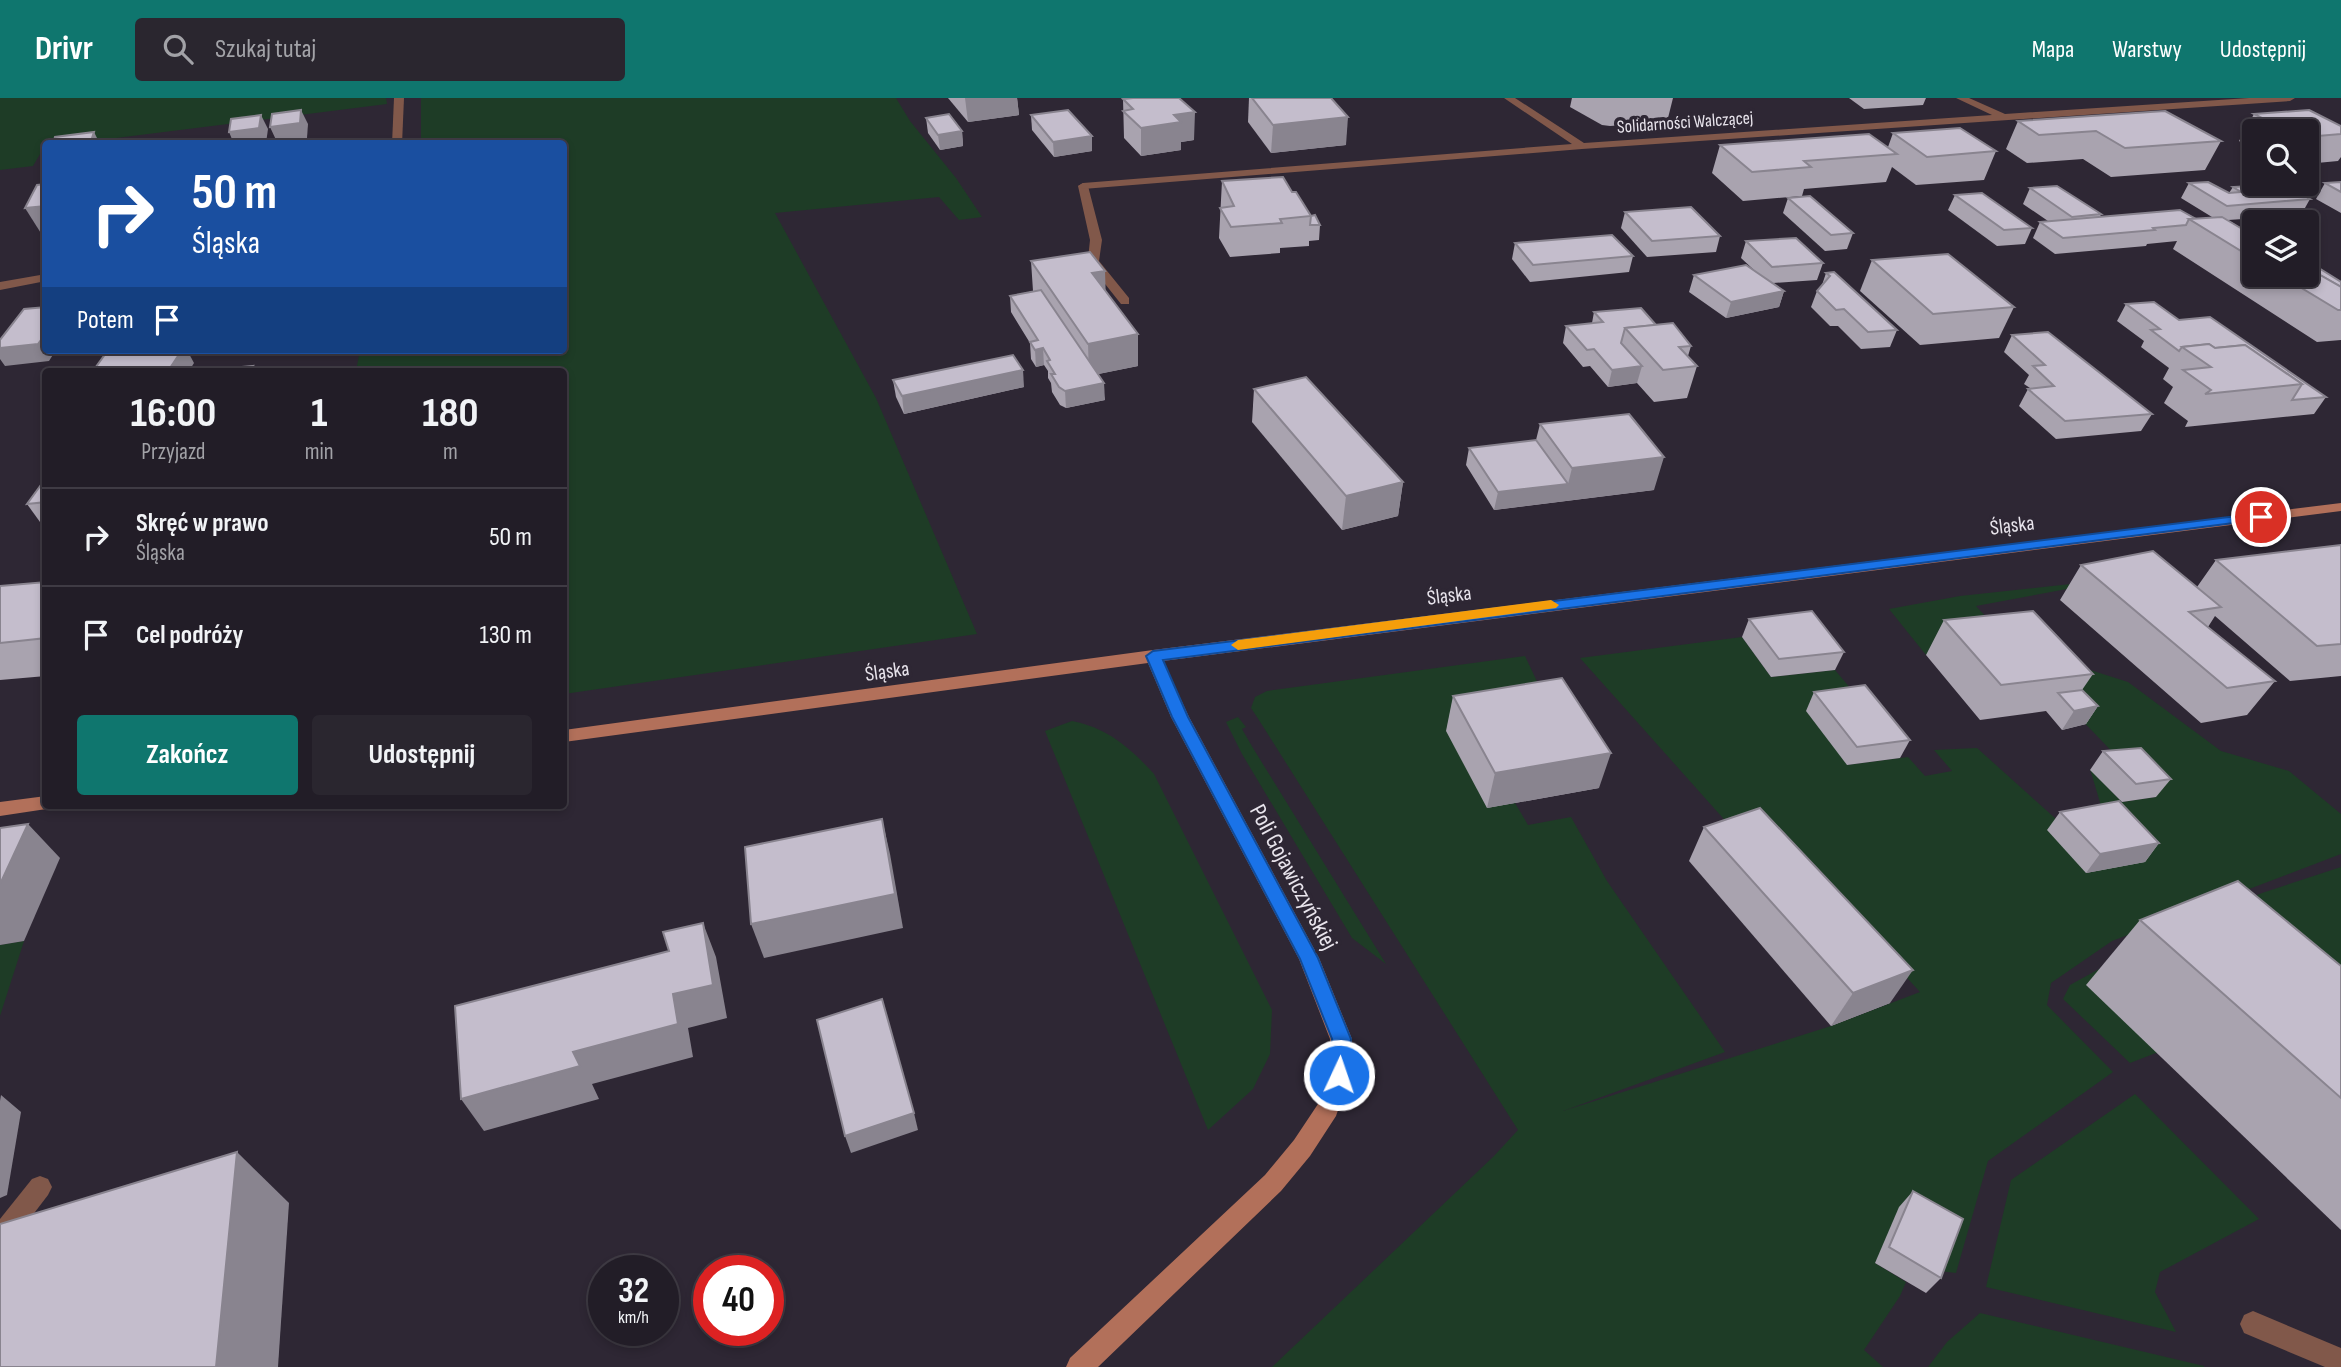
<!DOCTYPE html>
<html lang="pl">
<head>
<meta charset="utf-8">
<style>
	body { margin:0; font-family:"Sofia Sans Condensed",sans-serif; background:#2a262f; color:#f1f3f6; height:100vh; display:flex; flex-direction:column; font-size:26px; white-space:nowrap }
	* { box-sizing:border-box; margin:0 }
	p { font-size:23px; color:#a2a2a7 }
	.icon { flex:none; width:38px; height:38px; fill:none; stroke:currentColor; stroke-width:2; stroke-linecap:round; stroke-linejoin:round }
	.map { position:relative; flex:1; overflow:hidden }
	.details { position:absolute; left:42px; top:270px; width:525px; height:441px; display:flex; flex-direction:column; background:#221d27; border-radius:7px; box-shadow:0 4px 10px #0003,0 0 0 2px #3f3b44 }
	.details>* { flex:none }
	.guide { position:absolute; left:42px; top:42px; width:525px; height:214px; border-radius:7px; box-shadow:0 4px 10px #0003,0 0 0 2px #3f3b44; background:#1a4fa0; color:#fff; overflow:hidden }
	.buttons { position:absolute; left:2242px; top:21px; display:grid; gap:14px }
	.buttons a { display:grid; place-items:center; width:77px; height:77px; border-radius:7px; background:#221d27; box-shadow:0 4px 10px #0003,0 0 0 2px #3f3b44; font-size:35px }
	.speed { position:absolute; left:588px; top:1157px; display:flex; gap:14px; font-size:35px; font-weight:700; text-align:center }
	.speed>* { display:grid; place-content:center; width:91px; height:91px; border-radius:50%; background:#221d27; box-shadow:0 4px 10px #0003,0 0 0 2px #3f3b44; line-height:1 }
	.speed small { font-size:18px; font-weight:400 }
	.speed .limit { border:10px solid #d22; background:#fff; color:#111 }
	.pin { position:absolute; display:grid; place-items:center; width:60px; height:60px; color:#fff; margin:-30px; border:4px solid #fff; border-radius:50%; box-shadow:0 2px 7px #0007 }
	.me { position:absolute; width:77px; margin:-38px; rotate:3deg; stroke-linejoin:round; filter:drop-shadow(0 0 5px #0008) }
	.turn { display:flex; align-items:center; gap:24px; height:147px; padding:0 35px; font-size:32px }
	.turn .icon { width:91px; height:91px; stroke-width:2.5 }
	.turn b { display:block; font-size:49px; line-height:60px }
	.then { display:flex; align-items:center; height:66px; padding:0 35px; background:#0003; gap:14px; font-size:26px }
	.eta { display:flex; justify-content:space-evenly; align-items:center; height:119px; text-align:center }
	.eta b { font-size:42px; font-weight:700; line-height:49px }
	.button { display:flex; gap:14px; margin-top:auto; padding:14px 35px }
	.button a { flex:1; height:80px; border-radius:7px; background:#0f766e; color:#fff; font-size:28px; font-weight:700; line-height:80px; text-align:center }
	.button a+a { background:#2a262f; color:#f1f3f6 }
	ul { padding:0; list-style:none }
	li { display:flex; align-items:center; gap:21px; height:98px; padding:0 35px; border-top:2px solid #3f3b44 }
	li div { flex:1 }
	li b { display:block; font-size:26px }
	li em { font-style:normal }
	header { display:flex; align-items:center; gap:42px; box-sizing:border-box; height:98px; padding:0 35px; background:#0f766e; color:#fff }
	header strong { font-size:33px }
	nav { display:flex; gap:38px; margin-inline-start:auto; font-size:24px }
	.search { width:490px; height:63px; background:#2a262f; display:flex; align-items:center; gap:18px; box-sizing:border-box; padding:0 24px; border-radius:7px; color:#a2a2a7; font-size:26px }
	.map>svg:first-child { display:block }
	.green { fill:#1e3c26 }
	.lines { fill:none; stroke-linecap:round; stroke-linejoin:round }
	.lane { fill:#81584a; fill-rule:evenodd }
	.street { fill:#81584a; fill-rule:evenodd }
	.secondary { fill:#b2705a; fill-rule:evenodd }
	.wall { fill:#a9a3af }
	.shaded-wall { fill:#89848f }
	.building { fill:#c4bdcc; stroke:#89848f; stroke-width:2 }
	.route { fill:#1a73e8; stroke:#114b97; stroke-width:2 }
	.slow { fill:#f59e0b }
	.labels { text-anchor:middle; stroke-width:7; stroke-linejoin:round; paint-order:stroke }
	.far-street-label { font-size:18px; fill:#e8e4ec; stroke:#2e2734 }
	.street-label { font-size:21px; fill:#e8e4ec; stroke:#2e2734 }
	.near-street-label { font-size:24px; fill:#e8e4ec; stroke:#2e2734 }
</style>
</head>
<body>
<header>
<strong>Drivr</strong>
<div class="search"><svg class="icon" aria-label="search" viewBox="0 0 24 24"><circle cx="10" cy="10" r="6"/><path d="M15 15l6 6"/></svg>Szukaj tutaj</div>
<nav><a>Mapa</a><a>Warstwy</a><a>Udostępnij</a></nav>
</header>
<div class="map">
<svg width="2341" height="1269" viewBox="0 0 2341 1269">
	<rect width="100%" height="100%" fill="#2e2734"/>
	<g class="green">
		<polygon points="0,0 386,0 387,6 76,45 46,46 33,68 0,72"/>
		<polygon points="421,0 896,0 910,23 956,80 982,119 959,122 939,99 775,115 876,300 977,536 564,596 564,273 356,273 360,252 564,252 564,46 421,45"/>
		<polygon points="2126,480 1976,508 2012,547 2128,584 2221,653 2289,673 2341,716 2341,756 2112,843 2051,885 2047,907 2113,974 1988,1063 1956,1175 1875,1165 1906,1184 1900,1198 1864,1252 1883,1269 1272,1269 1494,1058 1518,1032 1257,619 1251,610 1255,599 1267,593 1525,558 1552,615 1447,633 1487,709 1515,705 1528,727 1571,719 1607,783 1725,954 1563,1013 1831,928 1920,894 1817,782 1788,793 1580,560 1742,539 1771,579 1835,572 1862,604 1847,667 1908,659 1925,678 1952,673 1934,652 1977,650 2065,729 2086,775 2144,763 2105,721 2090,671 2122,704 2156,699 2070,610 1926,557 1889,511 1960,498"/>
		<polygon points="1238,619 1246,629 1242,631 1253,650 1386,866 1352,840 1242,656 1226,624"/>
		<path d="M 1072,623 C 1108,630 1130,650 1154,676 L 1272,912 L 1270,956 L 1253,991 L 1208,1032 L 1045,633 Z"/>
		<polygon points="2341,769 2341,993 2156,955 2130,965 2063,901 2070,887 2148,844 2262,795"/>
		<polygon points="24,843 0,918 0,847"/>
		<polygon points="2135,996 2259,1121 2160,1174 2155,1194 2176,1234 1986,1189 2011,1082"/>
		<polygon points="1980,1215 2204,1268 2204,1269 1928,1269 1947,1244"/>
	</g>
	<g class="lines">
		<g class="lane">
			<polygon points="1083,85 1088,88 1102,142 1099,163 1129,200 1129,206 1121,206 1090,167 1076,169 1070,166 1088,161 1090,142 1078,88"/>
			<polygon points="40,1078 48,1081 52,1089 48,1097 9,1148 0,1152 0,1121 32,1081"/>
			<polygon points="2253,1213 2341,1250 2341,1269 2325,1269 2244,1235 2240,1226 2244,1217"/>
		</g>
		<g class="street">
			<polygon points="394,0 404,0 402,46 392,46"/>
			<polygon points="1504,0 1515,0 1584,45 1992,17 1956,0 1969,0 2005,16 2249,0 2295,0 2290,3 1582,51 1083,91 1078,88 1083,85 1572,46"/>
			<polygon points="46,176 46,183 0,192 0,184"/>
		</g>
		<g class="secondary">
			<polygon points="2341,405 2341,413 1163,563 1189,619 1319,860 1352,941 1350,977 1336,1018 1310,1058 1281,1093 1098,1269 1066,1269 1070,1260 1265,1077 1294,1042 1318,1006 1328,977 1330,941 1299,861 1171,619 1148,565 564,644 564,632 1153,552"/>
			<polygon points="46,698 46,707 54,707 53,710 0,718 0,704"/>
		</g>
	</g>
	<g class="wall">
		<polygon points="948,0 1017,0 1019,17 968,24"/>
		<polygon points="1249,0 1331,0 1346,47 1271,55 1248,24"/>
		<polygon points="1572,0 1673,0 1667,24 1610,28 1602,27 1570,9"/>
		<polygon points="1849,0 1926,0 1923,7 1864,11"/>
		<polygon points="1123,1 1194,42 1181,44 1181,52 1141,58 1124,40"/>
		<polygon points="2254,16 2341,28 2341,59 2338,63 2306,66 2306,33 2254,33 2254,52 2239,43"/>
		<polygon points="1031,17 1092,38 1092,53 1054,59 1032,32"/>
		<polygon points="926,20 962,33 963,48 940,52 928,35"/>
		<polygon points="2018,23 2221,43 2205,72 2111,79 2083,61 2027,65 2006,51"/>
		<polygon points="1893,35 1996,53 1984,82 1916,87 1892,69 1886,84 1804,91 1802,98 1743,103 1712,75 1720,47 1888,49"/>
		<polygon points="1222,83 1292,94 1311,118 1320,127 1319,142 1309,143 1309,148 1280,150 1280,155 1230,159 1219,140"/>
		<polygon points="2341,84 2341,115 2316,101 2325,85"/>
		<polygon points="2189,85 2229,95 2233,89 2310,101 2301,117 2228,122 2254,138 2254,177 2306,177 2341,184 2341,242 2317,244 2173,151 2177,143 2147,146 2146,148 2055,156 2033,140 2040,124 2048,123 2023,106 2030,90 2101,116 2100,119 2196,121 2212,119 2181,100"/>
		<polygon points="1955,97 2032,130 2025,146 1997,148 1948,112"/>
		<polygon points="1788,100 1853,135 1847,151 1825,153 1783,115"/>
		<polygon points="1625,114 1720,138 1716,154 1647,159 1621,130"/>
		<polygon points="1746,143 1823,165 1817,182 1773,185 1784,193 1779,209 1726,220 1689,194 1694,177 1754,172 1741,160"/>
		<polygon points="1515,145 1633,158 1629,174 1530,184 1512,161"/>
		<polygon points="1872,162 2014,209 1999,240 1920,247 1860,193"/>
		<polygon points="1031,163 1106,193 1138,268 1098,276 1105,302 1066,310 1060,307 1052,294 1051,285 1048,280 1048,273 1044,267 1036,269 1031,261 1030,245 1011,214 1010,198 1033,193"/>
		<polygon points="1826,175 1897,232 1890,249 1861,251 1838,228 1830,228 1811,209 1817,193 1822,187"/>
		<polygon points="2126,206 2179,222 2326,299 2314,316 2185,329 2188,323 2164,305 2173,289 2163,281 2169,270 2141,249 2144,243 2117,223"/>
		<polygon points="1594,214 1656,227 1691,248 1688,258 1697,268 1687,300 1654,304 1637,285 1608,289 1590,268 1583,269 1563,245 1566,228 1592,225"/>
		<polygon points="2012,237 2152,316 2141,333 2056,341 2019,308 2028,291 2030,290 2024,286 2029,277 2004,254"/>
		<polygon points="893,282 1024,289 904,316 896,299"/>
		<polygon points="1254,291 1403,384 1398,418 1342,432 1252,324"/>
		<polygon points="1540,326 1654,392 1494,412 1466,367 1469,350 1536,342"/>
		<polygon points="46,380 46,423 40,424 27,406"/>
		<polygon points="2341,447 2341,578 2290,583 2215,518 2208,529 2275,583 2247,617 2201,625 2060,502 2081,467 2197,489 2216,462"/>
		<polygon points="46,484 46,578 0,582 0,488"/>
		<polygon points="1749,521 1844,554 1835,572 1771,579 1742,539"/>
		<polygon points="1944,522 2093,576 2082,592 2098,608 2086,626 2062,632 2046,613 1980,622 1926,557"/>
		<polygon points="1814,594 1910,642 1900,660 1847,667 1806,613"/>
		<polygon points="1453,598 1599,690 1487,710 1446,633"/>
		<polygon points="2103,653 2171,681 2156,699 2122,704 2090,672"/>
		<polygon points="2060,714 2159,745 2145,764 2086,775 2047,732"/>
		<polygon points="1704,729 1890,905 1831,928 1689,763"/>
		<polygon points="2140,822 2341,868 2341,1132 2086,887"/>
		<polygon points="1913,1093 1941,1180 1926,1195 1875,1165 1899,1109"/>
	</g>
	<g class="shaded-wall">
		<polygon points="965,0 1017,0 1019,17 968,24"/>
		<polygon points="301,12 308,26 307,40 277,44 270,29"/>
		<polygon points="1195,14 1194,42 1181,44 1181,52 1141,58 1141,30 1174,17"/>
		<polygon points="261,17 268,31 266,45 234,46 229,34"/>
		<polygon points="1348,19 1346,47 1271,55 1273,27"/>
		<polygon points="962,33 963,48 940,52 938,37"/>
		<polygon points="94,34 100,46 90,46"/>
		<polygon points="1092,38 1092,53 1054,59 1053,44"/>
		<polygon points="46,108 46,140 44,140 25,110"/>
		<polygon points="1105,173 1106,204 1092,175"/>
		<polygon points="1784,193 1779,209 1726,220 1731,204"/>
		<polygon points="46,235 46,252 56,252 49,263 5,268 0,261 0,250"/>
		<polygon points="1138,236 1138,268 1089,278 1088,246"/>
		<polygon points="1043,250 1044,267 1036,269 1035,252"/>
		<polygon points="182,252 187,252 194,265 189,273 168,273"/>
		<polygon points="1642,268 1637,285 1608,289 1612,272"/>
		<polygon points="1023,272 1024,289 904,316 902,298"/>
		<polygon points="1104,285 1105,302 1066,310 1065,293"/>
		<polygon points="1664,359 1654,392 1494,412 1498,394 1568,386 1572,370"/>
		<polygon points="1403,384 1398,418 1342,432 1346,398"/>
		<polygon points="2098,608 2086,626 2062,632 2074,613"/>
		<polygon points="1611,655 1599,690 1487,710 1495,675"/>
		<polygon points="882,721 890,756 903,830 764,860 751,826"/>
		<polygon points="28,726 60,760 24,843 0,847 0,786"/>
		<polygon points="2159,745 2145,764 2086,775 2100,756"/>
		<polygon points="703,825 716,859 727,920 688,930 693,959 592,986 599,1001 484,1033 461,1001 573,954 673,896"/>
		<polygon points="1913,872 1890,905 1831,928 1853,895"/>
		<polygon points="1,997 21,1014 7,1097 0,1100 0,1003"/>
		<polygon points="914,1015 918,1032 851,1055 845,1038"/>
		<polygon points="237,1054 289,1105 278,1269 216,1269"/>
	</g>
	<g class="building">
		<polygon points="1133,0 1179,0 1195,14 1174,17 1181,24 1141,30 1123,13 1133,11 1123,1"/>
		<polygon points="1252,0 1331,0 1348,19 1273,27"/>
		<polygon points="301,12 300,25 270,29 272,16"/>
		<polygon points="1068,12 1092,38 1053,44 1031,17"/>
		<polygon points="2309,12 2341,28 2341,36 2306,39 2306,33 2288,33 2254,16"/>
		<polygon points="2165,13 2221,43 2125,50 2096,33 2039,37 2018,23"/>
		<polygon points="949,16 962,33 938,37 926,20"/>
		<polygon points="261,17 259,30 229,34 231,21"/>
		<polygon points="1960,30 1996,53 1927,59 1893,35"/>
		<polygon points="94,34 90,46 53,46 55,39"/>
		<polygon points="1869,36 1897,56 1804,63 1811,69 1752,74 1720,47"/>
		<polygon points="1283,79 1292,94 1296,94 1311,118 1280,121 1282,125 1231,129 1220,110 1234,108 1222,83"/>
		<polygon points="2208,84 2229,95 2241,94 2233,89 2283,86 2310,101 2227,108 2189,85"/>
		<polygon points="2341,84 2341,94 2325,85"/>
		<polygon points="46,86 46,108 25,110 37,87"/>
		<polygon points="2057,88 2101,116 2072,119 2030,90"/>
		<polygon points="1982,95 2032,130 2004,132 1955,97"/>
		<polygon points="1810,98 1853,135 1831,137 1788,100"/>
		<polygon points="1691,109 1720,138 1652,143 1625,114"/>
		<polygon points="2180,112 2196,121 2189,121 2186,127 2153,130 2155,132 2063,140 2040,124"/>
		<polygon points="1315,117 1320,127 1310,127 1311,118"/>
		<polygon points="2222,119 2254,138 2254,161 2189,121"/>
		<polygon points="1612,137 1633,158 1533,167 1515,145"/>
		<polygon points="1796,140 1823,165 1772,169 1746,143"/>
		<polygon points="1090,154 1105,173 1092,175 1138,236 1088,246 1031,163"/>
		<polygon points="1948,156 2014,209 1933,216 1872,162"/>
		<polygon points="2306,162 2341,184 2341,189 2306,169"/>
		<polygon points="1746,167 1784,193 1731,204 1694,177"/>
		<polygon points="2306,169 2341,189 2341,212 2338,212 2280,177 2306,177"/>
		<polygon points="1834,174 1897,232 1868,234 1844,211 1836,212 1817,193 1830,178 1826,175"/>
		<polygon points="1041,192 1104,285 1065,293 1059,289 1051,276 1055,276 1047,263 1050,262 1043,250 1035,252 1030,244 1038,242 1010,198"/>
		<polygon points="2154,204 2179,222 2210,219 2326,299 2292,302 2302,286 2245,247 2215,250 2209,246 2182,249 2179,253 2151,232 2160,231 2126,206"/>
		<polygon points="46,209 46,212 42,216 46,221 46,235 38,246 0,250 0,242 24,211"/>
		<polygon points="1641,210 1656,227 1625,230 1621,245 1642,268 1612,272 1594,251 1587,252 1566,228 1603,224 1594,214"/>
		<polygon points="1673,225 1691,248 1679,249 1697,268 1663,272 1625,230"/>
		<polygon points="2048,234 2152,316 2065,323 2028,291 2054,288 2033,268 2045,267 2012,237"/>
		<polygon points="2209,246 2215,250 2245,247 2302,286 2205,296 2211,292 2183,272 2211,269 2182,249"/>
		<polygon points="144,252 182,252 168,273 93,273 106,255"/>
		<polygon points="1013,257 1023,272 902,298 893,282"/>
		<polygon points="253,268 250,273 199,273"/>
		<polygon points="1306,279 1403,384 1346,398 1254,291"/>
		<polygon points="1629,316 1664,359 1572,370 1540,326"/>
		<polygon points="1536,342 1568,386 1498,394 1469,350"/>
		<polygon points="46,380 46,404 27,406"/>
		<polygon points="2341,447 2341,546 2317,548 2216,462"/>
		<polygon points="2153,453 2221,509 2189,514 2275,583 2227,590 2081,467"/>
		<polygon points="46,484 46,540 0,545 0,488"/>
		<polygon points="1812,513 1844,554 1779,561 1749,521"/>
		<polygon points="2033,513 2093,576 2001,587 1944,522"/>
		<polygon points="1562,580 1611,655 1495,675 1453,598"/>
		<polygon points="1865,587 1910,642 1857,649 1814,594"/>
		<polygon points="2082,592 2098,608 2074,613 2058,595"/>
		<polygon points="2141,650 2171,681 2136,686 2103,653"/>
		<polygon points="2119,703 2159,745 2100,756 2060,714"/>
		<polygon points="1760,710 1913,872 1853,895 1704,729"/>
		<polygon points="882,721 895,796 751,826 745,749"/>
		<polygon points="28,726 0,786 0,730"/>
		<polygon points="2238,783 2341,868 2341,1000 2140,822"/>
		<polygon points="703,825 713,887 673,896 678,926 573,954 580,968 461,1001 455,908 669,853 663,834"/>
		<polygon points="882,901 914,1015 845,1038 817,922"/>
		<polygon points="237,1054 216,1269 0,1269 0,1126"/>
		<polygon points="1913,1093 1963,1121 1941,1180 1889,1149"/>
	</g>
	<polygon class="route" points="2261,415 2267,419 2265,421 1163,562 1188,619 1318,860 1351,941 1349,977 1346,984 1339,986 1332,984 1329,977 1332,941 1300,861 1172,619 1146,558 1153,553"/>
	<polygon class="slow" points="1551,502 1559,507 1556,510 1238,552 1231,547 1238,542"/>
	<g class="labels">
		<g class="far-street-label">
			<text transform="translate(1685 24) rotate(-4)" y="6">Solidarności Walczącej</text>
		</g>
		<g class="street-label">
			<text transform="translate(2012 427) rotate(-7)" y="7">Śląska</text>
			<text transform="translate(1449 497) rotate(-7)" y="7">Śląska</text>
			<text transform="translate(887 573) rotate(-8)" y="7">Śląska</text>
		</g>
		<g class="near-street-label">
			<text transform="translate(1294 779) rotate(62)" y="8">Poli Gojawiczyńskiej</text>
		</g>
	</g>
</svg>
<div class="buttons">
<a><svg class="icon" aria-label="search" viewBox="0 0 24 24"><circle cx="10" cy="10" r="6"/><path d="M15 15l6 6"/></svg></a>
<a><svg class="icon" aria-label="layers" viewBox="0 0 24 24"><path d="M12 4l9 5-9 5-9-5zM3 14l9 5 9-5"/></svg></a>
</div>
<div class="speed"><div>32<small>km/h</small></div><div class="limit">40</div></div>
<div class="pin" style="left:2261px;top:419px;background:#d93025"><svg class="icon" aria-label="arrive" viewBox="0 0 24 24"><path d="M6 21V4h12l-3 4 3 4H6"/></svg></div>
<svg class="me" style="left:1339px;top:977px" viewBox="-20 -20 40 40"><circle r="17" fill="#1a73e8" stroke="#fff" stroke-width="3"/><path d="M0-11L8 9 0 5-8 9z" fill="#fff"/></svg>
<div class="guide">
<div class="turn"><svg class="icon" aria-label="right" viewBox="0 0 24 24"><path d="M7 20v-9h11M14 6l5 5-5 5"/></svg><div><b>50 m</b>Śląska</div></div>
<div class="then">Potem<svg class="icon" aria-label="arrive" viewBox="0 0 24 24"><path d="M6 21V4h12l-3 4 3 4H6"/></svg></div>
</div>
<section class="details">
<div class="eta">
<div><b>16:00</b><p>Przyjazd</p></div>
<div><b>1</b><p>min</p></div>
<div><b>180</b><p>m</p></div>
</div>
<ul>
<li><svg class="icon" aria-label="right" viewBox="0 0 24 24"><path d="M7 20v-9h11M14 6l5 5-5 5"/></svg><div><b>Skręć w prawo</b><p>Śląska</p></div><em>50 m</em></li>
<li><svg class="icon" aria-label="arrive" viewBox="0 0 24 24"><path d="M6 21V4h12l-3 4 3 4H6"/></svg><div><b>Cel podróży</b></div><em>130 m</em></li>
</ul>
<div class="button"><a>Zakończ</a><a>Udostępnij</a></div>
</section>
</div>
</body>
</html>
